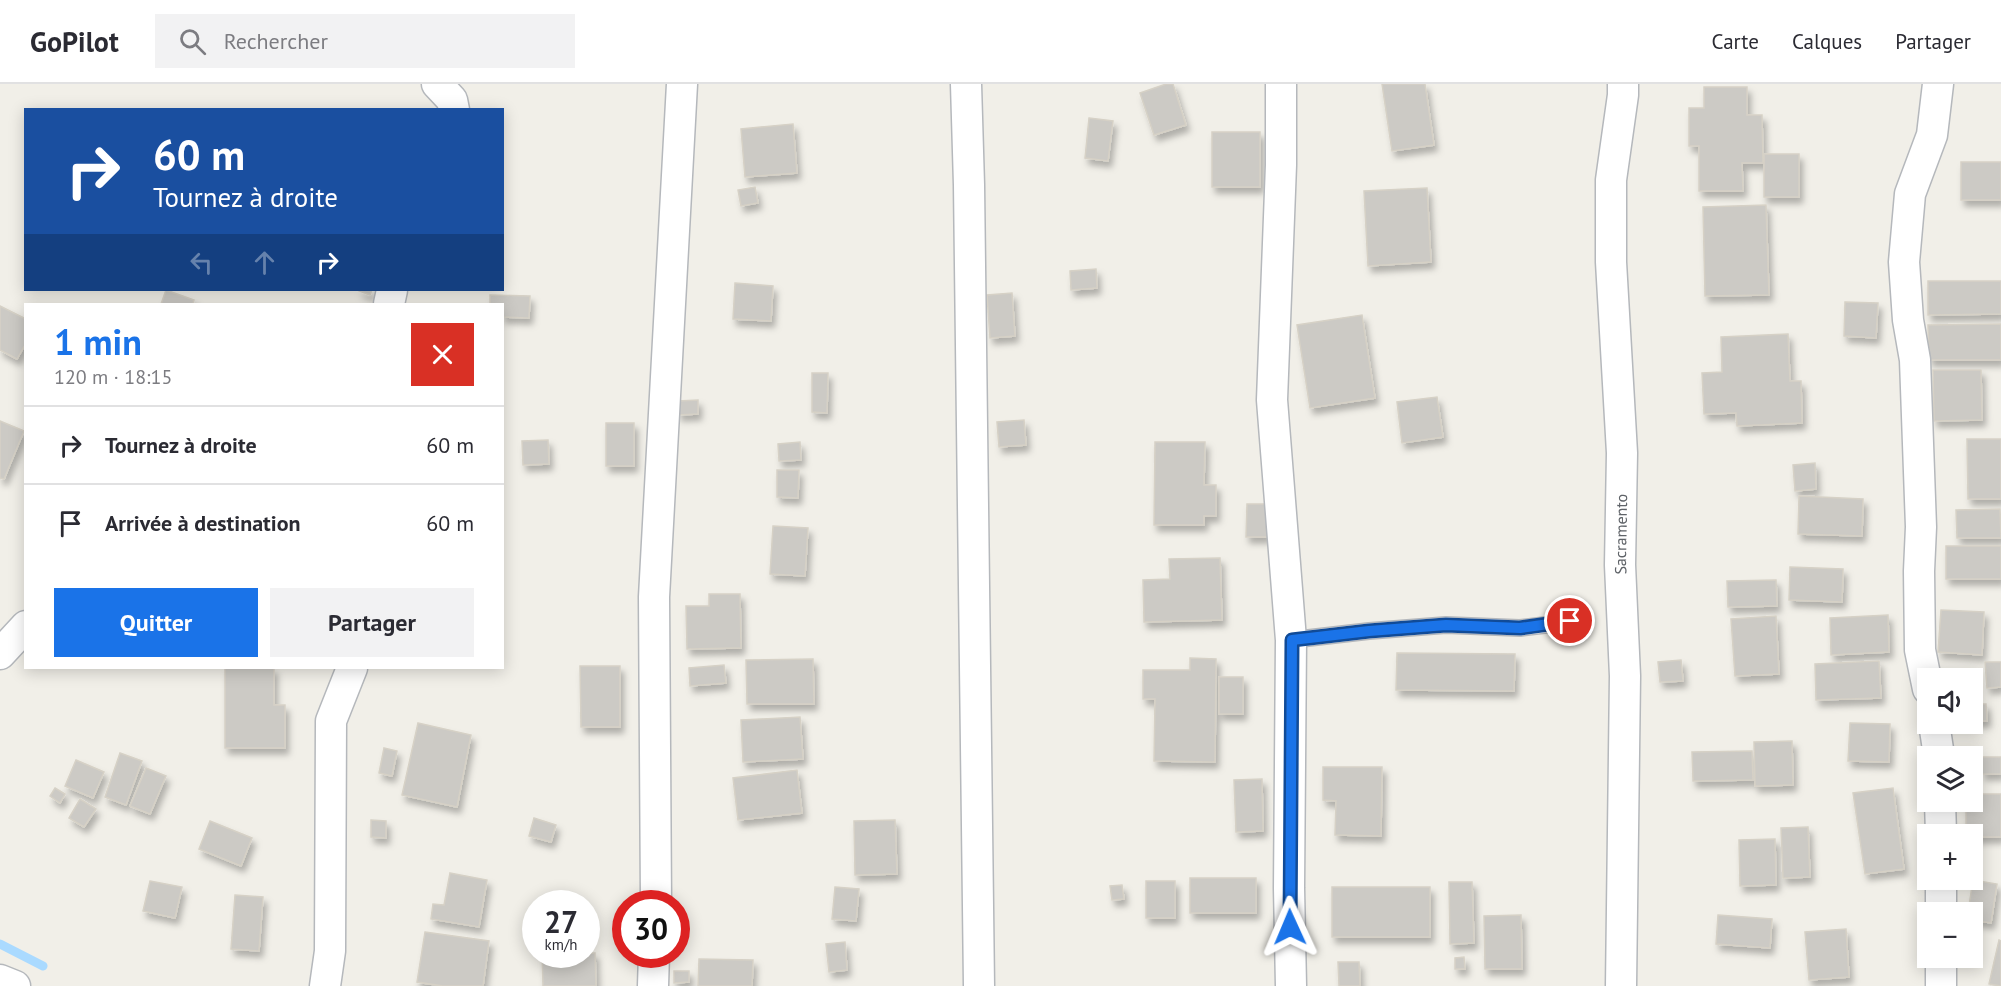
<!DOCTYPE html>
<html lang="fr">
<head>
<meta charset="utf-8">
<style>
	body { margin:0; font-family:"PT Sans",sans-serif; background:#f2f2f3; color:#2b2b33; height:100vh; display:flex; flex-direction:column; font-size:22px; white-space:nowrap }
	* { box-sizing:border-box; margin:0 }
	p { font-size:20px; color:#7c7c81 }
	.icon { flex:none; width:33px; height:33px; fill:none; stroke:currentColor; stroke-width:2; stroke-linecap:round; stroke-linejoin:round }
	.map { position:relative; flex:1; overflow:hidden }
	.details { position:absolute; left:24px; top:219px; width:480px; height:366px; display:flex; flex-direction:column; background:#fff; border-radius:0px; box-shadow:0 3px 15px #0003 }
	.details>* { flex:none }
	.guide { position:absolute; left:24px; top:24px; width:480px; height:183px; border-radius:0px; box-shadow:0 3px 15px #0003; background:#1a4fa0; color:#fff; overflow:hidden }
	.controls { position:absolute; left:1917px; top:584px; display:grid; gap:12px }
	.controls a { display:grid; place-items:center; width:66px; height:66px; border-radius:0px; background:#fff; box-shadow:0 3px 15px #0003; font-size:30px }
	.speed { position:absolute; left:522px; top:806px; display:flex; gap:12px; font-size:30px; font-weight:700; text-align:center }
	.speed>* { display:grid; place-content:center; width:78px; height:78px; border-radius:50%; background:#fff; box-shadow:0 3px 15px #0003; line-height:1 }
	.speed small { font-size:15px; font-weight:400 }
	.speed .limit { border:9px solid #d22; background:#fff; color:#111 }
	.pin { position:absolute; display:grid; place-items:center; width:51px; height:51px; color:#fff; margin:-26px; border:3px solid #fff; border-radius:50%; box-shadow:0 2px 6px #0007 }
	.me { position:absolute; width:66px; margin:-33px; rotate:359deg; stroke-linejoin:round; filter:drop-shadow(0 0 4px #0008) }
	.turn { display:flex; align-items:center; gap:21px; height:126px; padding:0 30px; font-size:27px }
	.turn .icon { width:78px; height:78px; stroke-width:2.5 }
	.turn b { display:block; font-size:42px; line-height:51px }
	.lanes { display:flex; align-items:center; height:57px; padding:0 30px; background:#0003; justify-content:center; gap:30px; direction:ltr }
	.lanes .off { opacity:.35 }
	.round { display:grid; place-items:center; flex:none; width:63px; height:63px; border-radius:0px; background:#f2f2f3 }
	.head { display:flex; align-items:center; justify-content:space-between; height:102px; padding:0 30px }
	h1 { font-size:36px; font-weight:700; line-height:45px; color:#1a73e8 }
	.action { display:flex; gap:12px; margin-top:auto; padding:12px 30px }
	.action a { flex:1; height:69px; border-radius:0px; background:#1a73e8; color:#fff; font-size:24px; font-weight:700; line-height:69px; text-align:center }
	.action a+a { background:#f2f2f3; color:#2b2b33 }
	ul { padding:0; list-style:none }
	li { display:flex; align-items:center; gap:18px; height:78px; padding:0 30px; border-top:2px solid #e1e1e2 }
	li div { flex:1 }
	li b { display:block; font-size:22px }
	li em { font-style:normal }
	header { display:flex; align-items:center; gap:36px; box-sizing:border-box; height:84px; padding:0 30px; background:#fff; border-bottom:2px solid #e1e1e2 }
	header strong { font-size:28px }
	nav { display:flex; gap:33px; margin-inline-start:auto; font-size:21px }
	.search { width:420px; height:54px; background:#f2f2f3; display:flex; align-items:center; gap:15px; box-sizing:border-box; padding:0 21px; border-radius:0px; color:#7c7c81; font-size:22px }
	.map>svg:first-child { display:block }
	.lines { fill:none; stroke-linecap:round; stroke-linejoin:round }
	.stream { stroke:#aadaff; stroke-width:9 }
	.building { fill:#cccac5; stroke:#d6d1c6; stroke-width:1.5; filter:url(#shadow) }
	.service-casing { stroke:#b5b8bc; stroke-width:18 }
	.minor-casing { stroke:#b5b8bc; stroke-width:33 }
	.service { stroke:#fff; stroke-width:15 }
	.minor { stroke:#fff; stroke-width:30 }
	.route-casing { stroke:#114b97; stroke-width:15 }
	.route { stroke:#1a73e8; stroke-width:10 }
	.labels { text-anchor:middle; stroke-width:4.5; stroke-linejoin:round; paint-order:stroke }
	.street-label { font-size:16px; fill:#5f6368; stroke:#fff }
</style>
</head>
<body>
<header>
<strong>GoPilot</strong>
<div class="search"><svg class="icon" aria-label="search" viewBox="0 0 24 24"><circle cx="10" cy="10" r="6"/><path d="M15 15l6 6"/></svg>Rechercher</div>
<nav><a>Carte</a><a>Calques</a><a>Partager</a></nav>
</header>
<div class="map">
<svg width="2001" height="902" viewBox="0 0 2001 902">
	<defs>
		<filter id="shadow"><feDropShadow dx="3.5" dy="6" stdDeviation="3" flood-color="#0004"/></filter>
	</defs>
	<rect width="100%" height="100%" fill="#f1efe8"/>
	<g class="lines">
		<polyline class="stream" points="0,860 43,882"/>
	</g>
	<g class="building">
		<polygon points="1166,0 1173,0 1186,41 1154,51 1140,9"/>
		<polygon points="1382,0 1425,0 1434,61 1392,67"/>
		<polygon points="1704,3 1747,3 1747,31 1762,31 1763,79 1742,79 1743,107 1699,107 1699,62 1689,62 1689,24 1704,24"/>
		<polygon points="1089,34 1113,37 1108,77 1085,74"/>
		<polygon points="793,40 797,89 745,93 741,45"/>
		<rect x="1212" y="48" width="48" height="55"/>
		<rect x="1764" y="70" width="35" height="43"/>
		<rect x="1961" y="78" width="40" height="38"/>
		<polygon points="755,103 758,119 741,122 738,106"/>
		<polygon points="1427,104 1431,178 1368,182 1364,107"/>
		<polygon points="1766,121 1769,211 1705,212 1703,123"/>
		<polygon points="1096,185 1097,204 1071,206 1070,187"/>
		<polygon points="1928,197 2001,197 2001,230 1928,231"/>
		<polygon points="735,199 773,202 771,237 733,235"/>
		<polygon points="166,206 194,216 193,220 161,220"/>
		<polygon points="357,206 372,206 370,211"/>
		<polygon points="1012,209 1015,252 990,254 987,211"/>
		<polygon points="490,211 530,212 529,234 502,233 502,220 490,220"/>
		<polygon points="1845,218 1878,219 1876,254 1844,252"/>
		<polygon points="0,222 26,235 26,259 17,275 0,266"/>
		<polygon points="1362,231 1375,314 1310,324 1297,241"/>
		<polygon points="2001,240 2001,276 1929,276 1928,241"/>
		<polygon points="1788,250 1790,297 1801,297 1802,339 1737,342 1736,329 1704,330 1702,289 1722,288 1721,253"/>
		<polygon points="1933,286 1981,286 1982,336 1934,337"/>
		<polygon points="812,289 828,289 827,329 812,328"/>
		<polygon points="1437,313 1443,353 1402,359 1397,318"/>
		<polygon points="698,316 698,330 678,331 678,317"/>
		<polygon points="1024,336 1026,361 999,363 997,338"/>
		<polygon points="0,337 24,347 4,395 0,394"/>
		<rect x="606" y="339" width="28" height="43"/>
		<polygon points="1967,355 2001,355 2001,415 1968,415"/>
		<polygon points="548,356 549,380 523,381 522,357"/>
		<polygon points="800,358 801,376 779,377 778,360"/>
		<polygon points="1155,358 1205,358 1204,401 1216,401 1216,432 1204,432 1204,441 1154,441"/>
		<polygon points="1815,379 1816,405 1795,407 1793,381"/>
		<polygon points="777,386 799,386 798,414 777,413"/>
		<polygon points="1799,412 1863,415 1862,452 1798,450"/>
		<polygon points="1247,420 1267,420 1267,453 1246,453"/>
		<polygon points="2000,425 2001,454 1957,454 1956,426"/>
		<polygon points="773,442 808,444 805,492 770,490"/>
		<rect x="1946" y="462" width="55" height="33"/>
		<polygon points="1220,474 1222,536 1144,538 1143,496 1170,495 1169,475"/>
		<polygon points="1790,483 1843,485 1842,518 1789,516"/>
		<polygon points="1776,496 1777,522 1728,523 1727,497"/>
		<polygon points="709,510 740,510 741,564 687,565 686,522 709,522"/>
		<polygon points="1941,526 1984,528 1982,571 1938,568"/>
		<polygon points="1888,531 1889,568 1831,571 1830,534"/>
		<polygon points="1776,532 1779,590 1735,592 1731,535"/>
		<polygon points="1397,569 1515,570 1514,607 1396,606"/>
		<polygon points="1190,574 1216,575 1215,678 1154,677 1155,615 1143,615 1143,586 1190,586"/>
		<polygon points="813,575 814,620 747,620 746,576"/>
		<polygon points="1681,576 1683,597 1660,598 1658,578"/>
		<polygon points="1879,577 1881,614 1816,616 1815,580"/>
		<polygon points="1985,578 2001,578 2001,603 1987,604"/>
		<polygon points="724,581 726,599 690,602 689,584"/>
		<polygon points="580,582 620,582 620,643 581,643"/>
		<polygon points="225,584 274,584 274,621 285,621 285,664 225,664"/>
		<rect x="1219" y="593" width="24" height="37"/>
		<polygon points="1972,620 1986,620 1987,637 1972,637"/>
		<polygon points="800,633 803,675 743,678 741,636"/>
		<polygon points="418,639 471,651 457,723 402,711"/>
		<polygon points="1850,639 1890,640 1889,678 1848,677"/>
		<polygon points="1792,657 1793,701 1755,702 1754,658"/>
		<polygon points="384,664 397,667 392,692 379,689"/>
		<polygon points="1752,667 1753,696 1693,697 1692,668"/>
		<polygon points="120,669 142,677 126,721 105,713"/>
		<rect x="1982" y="673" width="19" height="17"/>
		<polygon points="76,676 104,688 93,714 65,702"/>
		<polygon points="1323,683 1382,683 1381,752 1335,751 1336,717 1323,716"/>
		<polygon points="146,684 166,692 150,730 130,722"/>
		<polygon points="797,686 802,729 738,736 733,694"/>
		<polygon points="1262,695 1263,747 1236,748 1234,696"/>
		<polygon points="55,704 65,710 60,719 50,712"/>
		<polygon points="1893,704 1904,785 1865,790 1853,709"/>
		<polygon points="1972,710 2001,710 2001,753 1972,753 1972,750 1966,750 1966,717 1972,717"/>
		<polygon points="80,715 96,725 84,743 69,734"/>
		<polygon points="534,734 556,741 551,758 529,752"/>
		<polygon points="371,736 386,737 386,754 371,753"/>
		<polygon points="895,736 897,790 855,791 854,737"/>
		<polygon points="210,737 252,754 241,782 199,765"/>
		<polygon points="1808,743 1810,793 1783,794 1781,744"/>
		<polygon points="1775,755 1776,801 1740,802 1739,756"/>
		<polygon points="450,789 487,796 479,843 431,835 433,820 444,821"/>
		<rect x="1190" y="794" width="66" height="35"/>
		<polygon points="1973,796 1997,800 1991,839 1972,836 1972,828 1968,828"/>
		<polygon points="150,797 182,803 175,834 143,827"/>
		<rect x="1146" y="797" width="29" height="37"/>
		<polygon points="1449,798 1472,798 1474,859 1450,860"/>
		<polygon points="1122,801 1124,815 1112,816 1110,802"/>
		<polygon points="835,803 859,805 856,837 832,835"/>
		<rect x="1332" y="803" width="98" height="50"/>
		<polygon points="235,811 263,813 259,867 231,865"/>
		<polygon points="1521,831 1522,885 1485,885 1484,832"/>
		<polygon points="1718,831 1772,835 1770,864 1716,860"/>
		<polygon points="1846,845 1849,893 1809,896 1805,848"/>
		<polygon points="425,848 489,857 483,902 443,902 417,898"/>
		<polygon points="1999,856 2001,857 2001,902 1989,900"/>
		<polygon points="845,858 847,886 829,888 826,860"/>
		<polygon points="595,869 596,902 543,902 542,870"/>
		<polygon points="1464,873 1465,885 1455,885 1455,874"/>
		<polygon points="699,875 753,876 752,902 698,902"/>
		<polygon points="1338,878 1359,878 1360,902 1339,902"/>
		<polygon points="674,887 689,887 689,898 674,899"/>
	</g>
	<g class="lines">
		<defs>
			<polyline id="service" points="1291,556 1369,547 1446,541 1520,544 1570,538"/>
			<g id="minor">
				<polyline points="437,0 452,16 454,26"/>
				<polyline points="966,0 969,101 979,902"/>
				<polyline points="1281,0 1281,81 1272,316 1291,556 1289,804 1291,902"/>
				<polyline points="389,220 392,206"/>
				<polyline points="0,570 26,542"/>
				<polyline points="1928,605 1920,566 1919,487 1921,443 1915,276 1908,236 1904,178 1910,110 1932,51 1938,0"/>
				<polyline points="1934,639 1939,672"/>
				<polyline points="1940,717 1941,750"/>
				<polyline points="1941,795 1941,828"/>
				<polyline points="656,819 654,513 682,0"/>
				<polyline points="1941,873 1941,902"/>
				<polyline points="0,896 15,902"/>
				<polyline points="325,902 330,867 331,637 352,584"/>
				<polyline points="653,902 654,870"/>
				<path id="s1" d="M 1621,902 L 1625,592 L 1620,481 L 1622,369 L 1611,178 L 1611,96 L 1623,11 L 1623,0"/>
			</g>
		</defs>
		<use href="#service" class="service-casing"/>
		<use href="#minor" class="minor-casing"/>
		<use href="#service" class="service"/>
		<use href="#minor" class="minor"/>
	</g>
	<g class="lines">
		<defs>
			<polyline id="route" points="1290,843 1292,556 1369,547 1446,541 1520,544 1570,537"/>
		</defs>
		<use href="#route" class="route-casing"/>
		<use href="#route" class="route"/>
	</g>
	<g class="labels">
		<g class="street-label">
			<text dy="6" stroke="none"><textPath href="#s1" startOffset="452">Sacramento</textPath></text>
		</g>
	</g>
</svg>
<div class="controls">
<a><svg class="icon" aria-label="sound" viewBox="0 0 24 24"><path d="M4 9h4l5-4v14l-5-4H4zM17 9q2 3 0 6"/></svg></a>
<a><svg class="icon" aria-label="layers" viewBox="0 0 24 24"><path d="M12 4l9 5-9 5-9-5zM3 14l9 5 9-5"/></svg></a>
<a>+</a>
<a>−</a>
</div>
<div class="speed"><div>27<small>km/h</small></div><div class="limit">30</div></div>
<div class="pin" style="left:1570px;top:537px;background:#d93025"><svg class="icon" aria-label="arrive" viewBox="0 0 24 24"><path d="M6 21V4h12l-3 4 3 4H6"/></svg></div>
<svg class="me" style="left:1290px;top:843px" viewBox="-20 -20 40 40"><path d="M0-17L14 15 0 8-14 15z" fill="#1a73e8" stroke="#fff" stroke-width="4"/></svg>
<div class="guide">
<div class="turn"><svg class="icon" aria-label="right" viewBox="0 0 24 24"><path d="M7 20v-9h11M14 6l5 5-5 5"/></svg><div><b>60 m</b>Tournez à droite</div></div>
<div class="lanes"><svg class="icon off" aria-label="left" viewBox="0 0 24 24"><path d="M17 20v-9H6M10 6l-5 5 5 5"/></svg><svg class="icon off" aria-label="ahead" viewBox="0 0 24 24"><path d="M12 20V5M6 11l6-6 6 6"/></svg><svg class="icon" aria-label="right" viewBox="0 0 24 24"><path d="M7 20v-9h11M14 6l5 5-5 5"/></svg></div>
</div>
<section class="details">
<div class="head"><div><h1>1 min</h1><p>120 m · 18:15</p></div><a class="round" style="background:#d93025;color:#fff"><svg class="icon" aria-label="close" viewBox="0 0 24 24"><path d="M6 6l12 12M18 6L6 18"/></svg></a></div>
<ul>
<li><svg class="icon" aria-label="right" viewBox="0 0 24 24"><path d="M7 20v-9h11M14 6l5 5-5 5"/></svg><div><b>Tournez à droite</b></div><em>60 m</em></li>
<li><svg class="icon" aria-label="arrive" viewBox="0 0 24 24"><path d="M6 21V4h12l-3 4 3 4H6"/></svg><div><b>Arrivée à destination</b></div><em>60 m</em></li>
</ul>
<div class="action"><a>Quitter</a><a>Partager</a></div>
</section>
</div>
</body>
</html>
